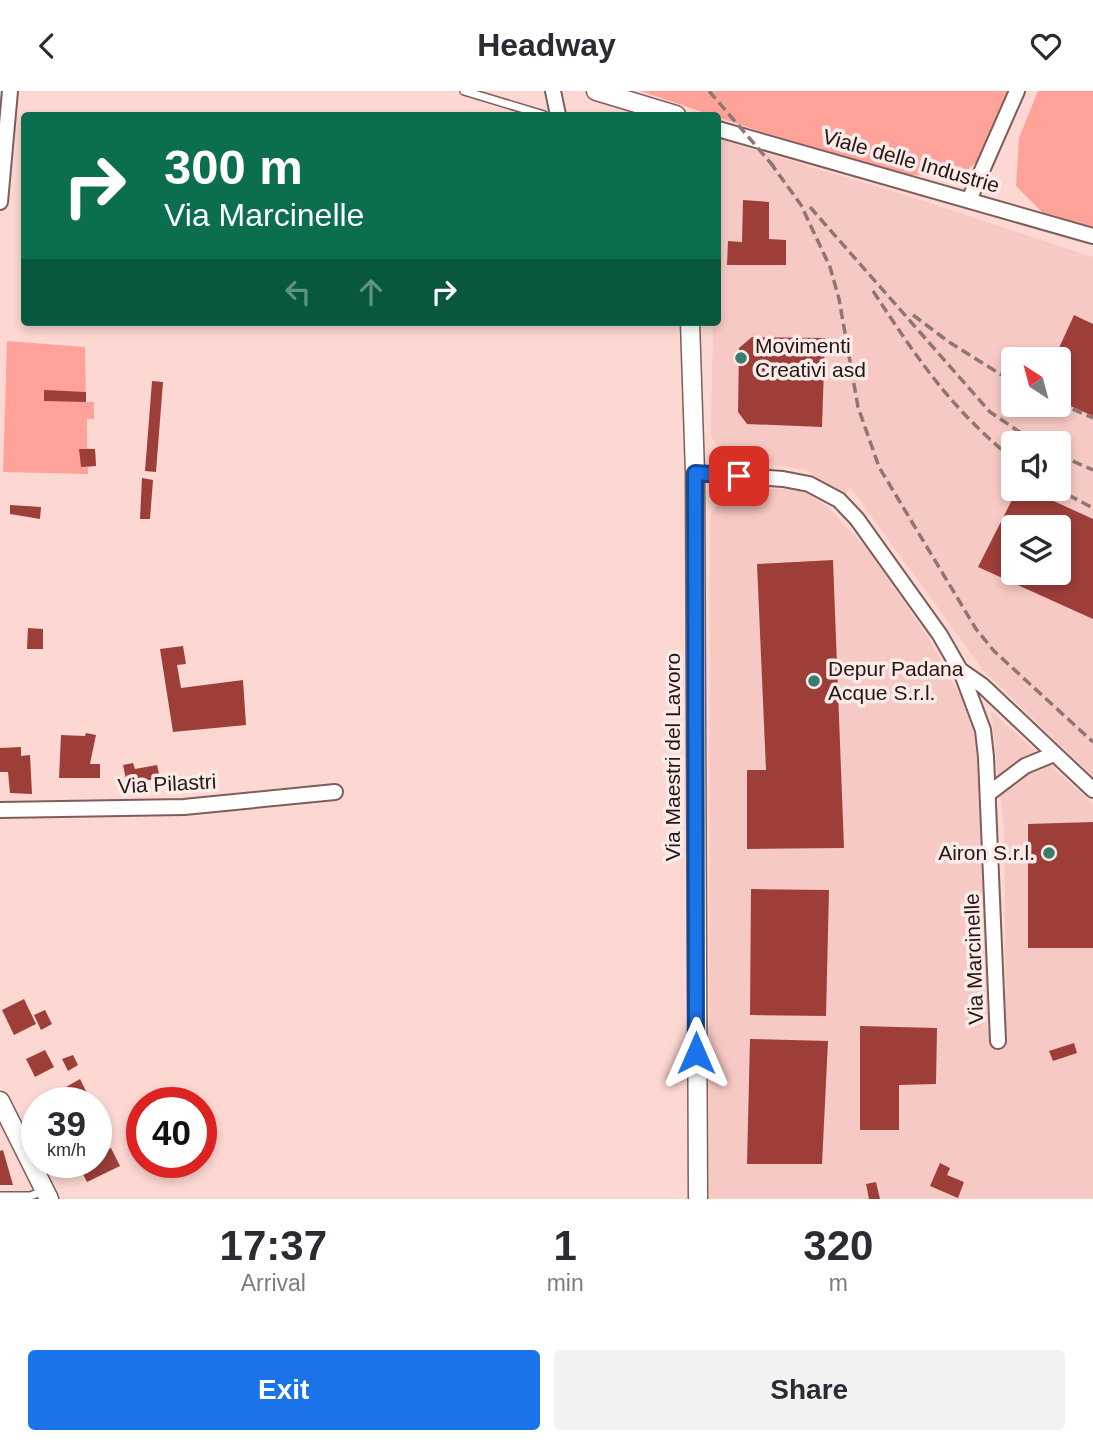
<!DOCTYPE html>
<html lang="en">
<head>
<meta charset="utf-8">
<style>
	body { margin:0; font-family:Arial,sans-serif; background:#f2f2f3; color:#2b2b33; height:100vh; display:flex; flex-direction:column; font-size:26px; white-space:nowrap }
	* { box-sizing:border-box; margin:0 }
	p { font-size:23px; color:#7c7c81 }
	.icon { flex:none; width:38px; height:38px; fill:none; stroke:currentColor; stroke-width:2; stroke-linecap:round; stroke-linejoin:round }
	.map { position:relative; height:1108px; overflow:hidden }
	.sheet { display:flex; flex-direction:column; background:#fff; flex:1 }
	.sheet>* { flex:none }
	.top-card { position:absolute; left:21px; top:21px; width:700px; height:214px; border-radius:7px; box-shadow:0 4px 10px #0003; background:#0b6e4f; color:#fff; overflow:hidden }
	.needle { width:46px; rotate:324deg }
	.controls { position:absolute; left:1001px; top:256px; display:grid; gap:14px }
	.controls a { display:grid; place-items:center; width:70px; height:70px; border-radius:7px; background:#fff; box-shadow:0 4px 10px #0003; font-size:35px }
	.speed { position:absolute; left:21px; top:996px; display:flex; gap:14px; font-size:35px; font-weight:700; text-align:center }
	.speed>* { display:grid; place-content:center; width:91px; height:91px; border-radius:50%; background:#fff; box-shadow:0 4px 10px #0003; line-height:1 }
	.speed small { font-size:18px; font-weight:400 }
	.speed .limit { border:10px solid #d22; background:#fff; color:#111 }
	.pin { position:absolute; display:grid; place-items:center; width:60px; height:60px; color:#fff; margin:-30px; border-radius:14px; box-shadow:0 4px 10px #0006 }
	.me { position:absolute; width:77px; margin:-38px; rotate:0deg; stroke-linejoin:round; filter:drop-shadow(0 0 5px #0008) }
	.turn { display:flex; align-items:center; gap:24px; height:147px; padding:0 28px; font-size:32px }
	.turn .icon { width:91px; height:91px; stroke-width:2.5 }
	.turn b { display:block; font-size:49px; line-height:60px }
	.lanes { display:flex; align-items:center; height:66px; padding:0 28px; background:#0003; justify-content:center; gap:35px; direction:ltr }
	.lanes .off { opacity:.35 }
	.eta { display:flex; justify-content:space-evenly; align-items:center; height:119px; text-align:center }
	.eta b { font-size:42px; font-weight:700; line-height:49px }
	.button { display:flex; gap:14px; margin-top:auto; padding:14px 28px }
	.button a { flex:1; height:80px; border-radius:7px; background:#1a73e8; color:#fff; font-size:28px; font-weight:700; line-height:80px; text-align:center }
	.button a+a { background:#f2f2f3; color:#2b2b33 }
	header { display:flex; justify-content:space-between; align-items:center; height:91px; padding:0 28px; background:#fff; font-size:32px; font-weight:700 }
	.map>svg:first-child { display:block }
	.built { fill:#f7c9c4; fill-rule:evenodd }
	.green { fill:#ffa39a }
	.building { fill:#9d3e39; fill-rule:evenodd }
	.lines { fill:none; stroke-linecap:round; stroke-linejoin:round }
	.service-casing { stroke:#7e5e5a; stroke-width:10 }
	.minor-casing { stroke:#7e5e5a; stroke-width:18 }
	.tertiary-casing { stroke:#7e5e5a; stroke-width:21 }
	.service { stroke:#fff; stroke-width:7 }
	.minor { stroke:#fff; stroke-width:14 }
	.tertiary { stroke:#fff; stroke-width:18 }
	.rail { stroke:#907673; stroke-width:3.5; stroke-dasharray:10 5; stroke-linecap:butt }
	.route-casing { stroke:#114b97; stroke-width:18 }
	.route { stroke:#1a73e8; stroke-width:12 }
	.poi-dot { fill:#3b7d6d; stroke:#faeae8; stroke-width:2.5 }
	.labels { text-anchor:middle; stroke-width:7; stroke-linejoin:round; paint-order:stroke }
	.street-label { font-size:21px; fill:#241716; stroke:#faeae8 }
	.poi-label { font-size:21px; fill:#241716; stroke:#faeae8; text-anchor:start }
</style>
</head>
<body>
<header><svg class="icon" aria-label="back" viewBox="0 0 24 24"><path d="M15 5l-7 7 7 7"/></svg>Headway<svg class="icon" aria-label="heart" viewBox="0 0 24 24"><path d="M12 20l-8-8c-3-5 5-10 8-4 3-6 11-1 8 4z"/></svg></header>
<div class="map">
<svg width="1093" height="1108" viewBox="0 0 1093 1108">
	<rect width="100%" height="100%" fill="#fdd7d2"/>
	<g class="built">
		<path d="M 718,48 L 918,108 L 1093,166 L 1093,686 L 983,579 L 850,396 L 845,406 L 806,379 L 752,370 L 720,360 L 711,345 L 713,231 L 718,231 ZM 1013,268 L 1059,268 L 1059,313 L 1013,313 ZM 1013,352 L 1059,352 L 1059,397 L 1013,397 ZM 1013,436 L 1059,436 L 1059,481 L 1013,481 Z"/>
		<polygon points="771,398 800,398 828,416 869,460 929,548 973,628 985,739 987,936 991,943 1002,943 1006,936 1004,738 991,620 1093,713 1093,1108 709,1108 710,424 718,413 735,403"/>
	</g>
	<g class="green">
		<polygon points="640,0 1017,0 981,67 964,82 939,85 906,84 759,40"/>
		<polygon points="1038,0 1093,0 1093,141 1048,127 1016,95 1019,47"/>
		<polygon points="7,250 85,256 86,311 94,311 94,328 87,328 87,357 95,358 96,375 88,376 88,383 3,381"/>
	</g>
	<g class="building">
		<polygon points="743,109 769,111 769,148 786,149 786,174 727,174 728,150 742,151"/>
		<polygon points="1074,224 1093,233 1093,325 1059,310 1059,268 1054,268"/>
		<polygon points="752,246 825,247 822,336 747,333 738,321 739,257"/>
		<polygon points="152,290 163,291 156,381 145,380"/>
		<polygon points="44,299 86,301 86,311 44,310"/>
		<polygon points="79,358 95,358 96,375 81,376"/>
		<polygon points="142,387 153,389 150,428 140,428"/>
		<path d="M 1018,397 L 1025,397 L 1093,428 L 1093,528 L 978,476 ZM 1013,436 L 1059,436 L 1059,481 L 1013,481 Z"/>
		<polygon points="10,414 41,416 40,428 10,423"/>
		<polygon points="833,469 844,757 747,758 747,679 766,679 757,473"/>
		<polygon points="28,537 43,538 43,558 27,558"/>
		<polygon points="183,555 186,573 177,574 181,597 243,589 246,634 173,641 160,558"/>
		<polygon points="86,642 96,644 90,673 100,673 100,687 59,687 61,644 85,645"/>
		<polygon points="21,656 21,665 30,664 32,703 10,702 8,681 0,681 0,657"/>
		<polygon points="133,672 135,678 157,674 160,687 127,693 123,674"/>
		<polygon points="1093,731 1093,857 1028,857 1028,733"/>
		<polygon points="751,798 829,799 826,925 750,924"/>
		<polygon points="24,908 36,933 14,944 2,919"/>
		<polygon points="45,919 52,933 41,939 34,924"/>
		<polygon points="860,935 937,937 936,993 899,994 899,1039 860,1039"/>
		<polygon points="750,948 828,950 822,1073 747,1073"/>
		<polygon points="1074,952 1077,962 1053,970 1049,960"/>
		<polygon points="45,959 54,976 35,986 26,968"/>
		<polygon points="73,964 78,974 68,980 62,968"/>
		<polygon points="80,988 92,1012 38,1012"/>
		<polygon points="111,1057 120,1075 87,1091 77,1071 96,1071 96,1064"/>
		<polygon points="3,1059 13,1094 0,1094 0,1060"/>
		<polygon points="940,1072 950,1077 947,1084 964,1091 958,1107 930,1095"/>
		<polygon points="876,1091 880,1108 869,1108 866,1093"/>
	</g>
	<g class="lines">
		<defs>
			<g id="service">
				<polyline points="464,0 544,24"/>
				<polyline points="0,1105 30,1105 44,1100"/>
			</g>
			<g id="minor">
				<polyline points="553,0 558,24"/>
				<polyline points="718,38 1093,145"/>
				<polyline points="969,109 1017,0"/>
				<polyline points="0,111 10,0"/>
				<polyline points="695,382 783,388 809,393 839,409 857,428 940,544 960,579 983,595 1093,699"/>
				<polyline points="961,580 983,639 986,666 998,950"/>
				<polyline points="988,703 1025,675 1054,663"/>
				<polyline points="0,719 184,716 335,701"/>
			</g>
			<g id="tertiary">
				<polyline points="596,0 676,24"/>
				<polyline points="690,231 695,382 698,1108"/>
				<polyline points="0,1010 49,1108"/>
			</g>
		</defs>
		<use href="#service" class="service-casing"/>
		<use href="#minor" class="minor-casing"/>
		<use href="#tertiary" class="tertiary-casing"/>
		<use href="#service" class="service"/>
		<use href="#minor" class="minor"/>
		<use href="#tertiary" class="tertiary"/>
		<g class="rail">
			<polyline points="709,0 775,77"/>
			<polyline points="770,71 801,114 830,176 839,208 858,316 879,376 976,538 994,560 1093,651"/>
			<polyline points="810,116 990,321 1036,352"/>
			<path d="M 873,200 C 917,267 950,317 1013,368"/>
			<polyline points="913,224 949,251 1013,291"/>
			<polyline points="1059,312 1093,327"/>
			<polyline points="1059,364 1093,379"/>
			<polyline points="1055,397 1093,417"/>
		</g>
	</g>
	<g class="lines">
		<defs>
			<polyline id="route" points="696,962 695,382 739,385"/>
		</defs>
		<use href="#route" class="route-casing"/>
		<use href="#route" class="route"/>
	</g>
	<g class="poi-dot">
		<circle cx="741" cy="267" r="7"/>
		<circle cx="814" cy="590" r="7"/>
		<circle cx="1049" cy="762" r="7"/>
	</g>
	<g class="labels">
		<g class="street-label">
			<text transform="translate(911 70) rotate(16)" y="7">Viale delle Industrie</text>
			<text transform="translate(673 666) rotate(-90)" y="7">Via Maestri del Lavoro</text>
			<text transform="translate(167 693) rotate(-3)" y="7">Via Pilastri</text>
			<text transform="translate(974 868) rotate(-92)" y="7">Via Marcinelle</text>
		</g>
		<g class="poi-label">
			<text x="755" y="262">Movimenti<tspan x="755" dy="24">Creativi asd</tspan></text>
			<text x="828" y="585">Depur Padana<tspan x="828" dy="24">Acque S.r.l.</tspan></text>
			<text x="1035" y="769" text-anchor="end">Airon S.r.l.</text>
		</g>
	</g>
</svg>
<div class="controls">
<a><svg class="needle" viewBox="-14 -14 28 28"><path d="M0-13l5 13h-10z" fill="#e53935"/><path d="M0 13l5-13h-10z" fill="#7c7c81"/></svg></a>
<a><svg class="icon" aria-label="sound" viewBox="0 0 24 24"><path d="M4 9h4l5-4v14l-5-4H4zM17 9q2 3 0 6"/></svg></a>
<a><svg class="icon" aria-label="layers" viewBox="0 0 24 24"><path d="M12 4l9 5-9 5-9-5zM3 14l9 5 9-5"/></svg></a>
</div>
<div class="speed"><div>39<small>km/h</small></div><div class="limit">40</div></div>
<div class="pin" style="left:739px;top:385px;background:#d93025"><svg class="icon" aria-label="arrive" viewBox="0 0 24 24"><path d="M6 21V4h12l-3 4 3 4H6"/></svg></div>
<svg class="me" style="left:696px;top:962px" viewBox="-20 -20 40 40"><path d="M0-17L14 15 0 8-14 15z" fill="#1a73e8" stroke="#fff" stroke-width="4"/></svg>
<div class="top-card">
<div class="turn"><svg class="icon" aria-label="right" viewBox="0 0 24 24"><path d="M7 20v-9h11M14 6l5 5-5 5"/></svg><div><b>300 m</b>Via Marcinelle</div></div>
<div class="lanes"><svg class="icon off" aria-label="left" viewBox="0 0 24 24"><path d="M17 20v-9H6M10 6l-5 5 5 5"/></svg><svg class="icon off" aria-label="ahead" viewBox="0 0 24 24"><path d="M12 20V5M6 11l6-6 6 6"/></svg><svg class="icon" aria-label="right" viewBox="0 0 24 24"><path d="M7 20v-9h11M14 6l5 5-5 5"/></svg></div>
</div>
</div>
<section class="sheet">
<div class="eta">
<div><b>17:37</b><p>Arrival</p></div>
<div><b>1</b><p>min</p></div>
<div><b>320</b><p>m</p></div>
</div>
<div class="button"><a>Exit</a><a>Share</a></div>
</section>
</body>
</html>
